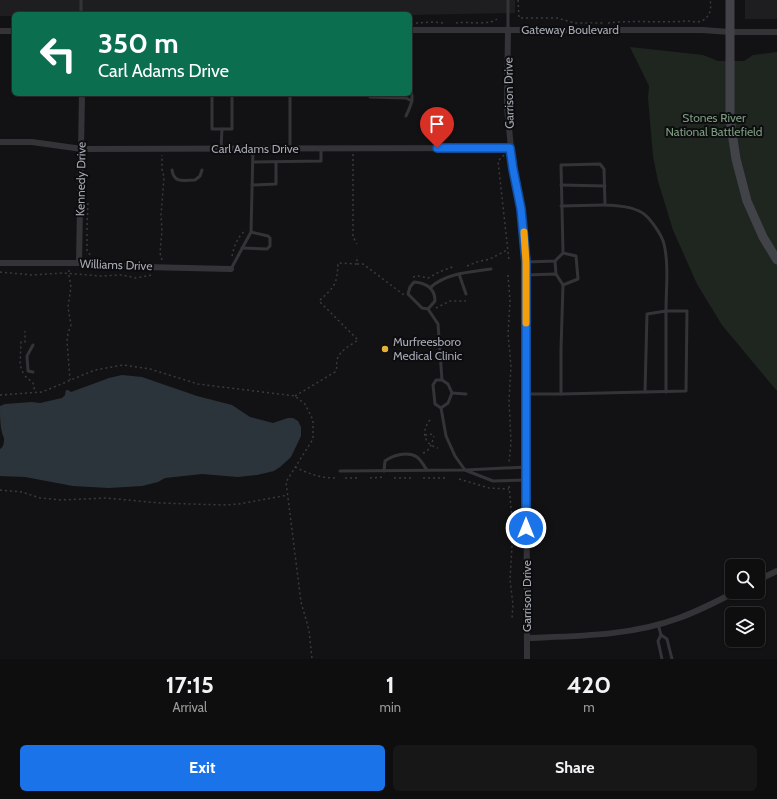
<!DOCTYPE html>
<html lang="en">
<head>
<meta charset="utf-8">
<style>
	body { margin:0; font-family:Cabin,sans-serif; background:#171718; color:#f1f3f6; height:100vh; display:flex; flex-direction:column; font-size:15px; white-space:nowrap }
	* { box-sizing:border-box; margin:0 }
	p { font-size:13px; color:#9b9c9e }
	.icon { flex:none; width:22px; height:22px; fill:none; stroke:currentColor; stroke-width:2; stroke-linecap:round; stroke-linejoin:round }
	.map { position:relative; height:659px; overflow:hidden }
	.side { display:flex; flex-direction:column; background:#0e0e0f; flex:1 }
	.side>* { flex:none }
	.guide { position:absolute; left:12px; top:12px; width:400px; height:84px; border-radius:6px; box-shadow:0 1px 3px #0004,0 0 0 1px #2e2e2f; background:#0b6e4f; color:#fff; overflow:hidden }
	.buttons { position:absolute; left:725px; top:559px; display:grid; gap:8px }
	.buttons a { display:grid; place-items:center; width:40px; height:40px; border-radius:6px; background:#0e0e0f; box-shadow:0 1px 3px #0004,0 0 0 1px #2e2e2f; font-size:20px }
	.pin { position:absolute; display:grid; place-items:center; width:34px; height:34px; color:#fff; margin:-41px -17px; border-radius:50% 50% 50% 0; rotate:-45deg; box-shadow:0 0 4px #0007 }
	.pin .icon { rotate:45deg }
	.me { position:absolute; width:44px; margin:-22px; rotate:0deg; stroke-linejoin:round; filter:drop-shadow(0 0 3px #0008) }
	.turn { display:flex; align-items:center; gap:14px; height:84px; padding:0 20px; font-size:18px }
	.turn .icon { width:52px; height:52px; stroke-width:2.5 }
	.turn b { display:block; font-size:28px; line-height:34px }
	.eta { display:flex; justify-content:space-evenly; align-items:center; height:68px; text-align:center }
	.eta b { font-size:24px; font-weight:700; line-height:28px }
	.cta { display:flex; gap:8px; margin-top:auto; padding:8px 20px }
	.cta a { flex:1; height:46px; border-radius:6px; background:#1a73e8; color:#fff; font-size:16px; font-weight:700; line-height:46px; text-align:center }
	.cta a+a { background:#171718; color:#f1f3f6 }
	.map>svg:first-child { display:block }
	.built { fill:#1e1e21 }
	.green { fill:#1f2620 }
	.water { fill:#2c343b }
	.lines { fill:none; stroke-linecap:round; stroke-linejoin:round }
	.path { stroke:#3a3b3f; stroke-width:1.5; stroke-dasharray:2 3; stroke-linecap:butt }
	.lane { stroke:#343438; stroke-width:3 }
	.street { stroke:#343438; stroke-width:6 }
	.secondary { stroke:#424348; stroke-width:9 }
	.route-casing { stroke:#114b97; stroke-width:10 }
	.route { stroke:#1a73e8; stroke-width:7 }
	.slow { stroke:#f59e0b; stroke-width:7 }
	.poi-dot { fill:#e6b138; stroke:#0d0d0f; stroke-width:1.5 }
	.labels { text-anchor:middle; stroke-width:4; stroke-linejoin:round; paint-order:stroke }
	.street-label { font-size:12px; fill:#a5a9b3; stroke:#0d0d0f }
	.park-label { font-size:12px; fill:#7d9d80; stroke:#0d0d0f }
	.poi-label { font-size:12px; fill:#a5a9b3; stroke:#0d0d0f; text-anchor:start }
</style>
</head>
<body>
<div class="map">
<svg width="777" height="659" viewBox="0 0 777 659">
	<rect width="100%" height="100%" fill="#121214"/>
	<g class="built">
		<polygon points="0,0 515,0 515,13 410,15 410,14 14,14 14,16 0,16"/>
		<rect x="745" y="0" width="32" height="19"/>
	</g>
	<polygon class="green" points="630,47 703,55 718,61 744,61 753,55 777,52 777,391 722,325 697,284 673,230 658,181 653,156 648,98 649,86"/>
	<path class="water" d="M 122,375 L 142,377 L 197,396 L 232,405 L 250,417 L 273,423 L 288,418 L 293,418 L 298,421 L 301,427 L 301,436 L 291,457 L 280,467 L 274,471 L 257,475 L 238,477 L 202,474 L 165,478 L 158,482 L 142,486 L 109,488 L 73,486 L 25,477 L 0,476 L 0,449 C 4,447 4,442 4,438 C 0,430 0,416 0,406 L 5,404 L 32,402 L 40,403 L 62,398 L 65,395 L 66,390 L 68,390 L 71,392 L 109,378 Z"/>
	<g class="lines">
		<g class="path">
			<polyline points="518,0 519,18 557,18 575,23 604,23"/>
			<polyline points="416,23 434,22 444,23"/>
			<path d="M 456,23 C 468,21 488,26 497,19"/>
			<path d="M 608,23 C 634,20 660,23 686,21 C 691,21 697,23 702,21 C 710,17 712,8 710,0"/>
			<polyline points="353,154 353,237 357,244"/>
			<polyline points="504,155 498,161 509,261"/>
			<polyline points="87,230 88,200"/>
			<polyline points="87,234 87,251 91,256"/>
			<path d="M 232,256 C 234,246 238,236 246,230"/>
			<polyline points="162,260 160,253 162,231 161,215 164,177 162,169 162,155"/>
			<polyline points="357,264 363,264 404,295"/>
			<polyline points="467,266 477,262 490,259 507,250"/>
			<polyline points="69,270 69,276 71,287 68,307 71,325 68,333 67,341 70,380"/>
			<polyline points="0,272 32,275 63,273 101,276 122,275 136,278 152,275"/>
			<polyline points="508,275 510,301 508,334 511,366 509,400 511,442 509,463"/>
			<polyline points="413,277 418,276 428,278 439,272 455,266"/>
			<polyline points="436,308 450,301 466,301"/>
			<polyline points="23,373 20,365 21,342 25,342 25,331"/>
			<polyline points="25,376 33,383 35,392"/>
			<polyline points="0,395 42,392 95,370 123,365 150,369 198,384 295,396 305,404 313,420 313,439 286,482 301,602 309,630 312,659"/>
			<path d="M 295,396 L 335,372 C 338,367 336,365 337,360 C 339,351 351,345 358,340 L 319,301 C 335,286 337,285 338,263 L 357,264 L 357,256"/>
			<path d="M 430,420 C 421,431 423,444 438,448"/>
			<polyline points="425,435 433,434"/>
			<path d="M 423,453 C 430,451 432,443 434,436"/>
			<path d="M 295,467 C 309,474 320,478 335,478"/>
			<polyline points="345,478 360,478"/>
			<polyline points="370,478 384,477"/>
			<polyline points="394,478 413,478"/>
			<polyline points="423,478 448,478"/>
			<polyline points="459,479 489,488 509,489"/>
			<polyline points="509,486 513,530 510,579 513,605 512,618"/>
			<polyline points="0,490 22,492 40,498 61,500 106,498 160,503 223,505 239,504 288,495"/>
		</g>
		<g class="lane">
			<polyline points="81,0 81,14"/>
			<polyline points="508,0 508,29"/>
			<polyline points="212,94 212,129 232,129 232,94"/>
			<polyline points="290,94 290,148"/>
			<polyline points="370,97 406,98 412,101"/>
			<path d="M 406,116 C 410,107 415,98 410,90"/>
			<polyline points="221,149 222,129"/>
			<polyline points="253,162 321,161 321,149"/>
			<path d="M 172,170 C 174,184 184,180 195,180 L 200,176 L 202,170"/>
			<polyline points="252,185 276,184 276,162"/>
			<polyline points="561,185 605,186"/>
			<polyline points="561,206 605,205"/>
			<polyline points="242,248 267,249 270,246 270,238 268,236 251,232"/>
			<polyline points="555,261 556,274"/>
			<polyline points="231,269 251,232 253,149"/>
			<polyline points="459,274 466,294"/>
			<path d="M 526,275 L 556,274 L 563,285 L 561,349 L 561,394 L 686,391 L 687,311 L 666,311 C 666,289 669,265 664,244 C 662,235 649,216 641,212 C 633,207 615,205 605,205 L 604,169 L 600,164 L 561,165 L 563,253 L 555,261 L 526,262"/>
			<polyline points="563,285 578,279 576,256 563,253"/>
			<path d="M 431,287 C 447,273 471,272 491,269"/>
			<path d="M 428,309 L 435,301 C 435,288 427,283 414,282 L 410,287 L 408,294 L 422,308 L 428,309 L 438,324 L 442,380"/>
			<polyline points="33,345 27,356 28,371 33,372"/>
			<polyline points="645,392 647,314 666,311 666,392"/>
			<polyline points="452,393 466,394"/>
			<polyline points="526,394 561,394"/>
			<polyline points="441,408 448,403 452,393 448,384 442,380 436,380 433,385 435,404 441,408 446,436 455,456 465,470 493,481 526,480"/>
			<polyline points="340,471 465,470 526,467"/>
			<path d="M 384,471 L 385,461 C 393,455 408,451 417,457 C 421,460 424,466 427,470"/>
			<polyline points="658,624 661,635 667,639 672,659"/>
			<polyline points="661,635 658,641 662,659"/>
		</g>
		<g class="street">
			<polyline points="508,29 507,107 513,169 521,209 526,262 527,659"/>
			<polyline points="410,30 703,30 730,32 777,32"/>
			<polyline points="0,31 14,31"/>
			<polyline points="0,142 32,142 82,149 511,148"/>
			<polyline points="0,263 79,263 144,267 231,269"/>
			<polyline points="79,263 82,94"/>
			<polyline points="758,580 777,571"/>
			<path d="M 527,638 C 577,636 631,636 679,618 C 698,611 716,602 735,592"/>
		</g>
		<polyline class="secondary" points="730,0 730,119 736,159 747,201 763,237 777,260"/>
	</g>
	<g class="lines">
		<defs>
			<polyline id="route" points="437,148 510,148 513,169 521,209 526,262 526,528"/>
		</defs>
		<use href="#route" class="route-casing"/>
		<use href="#route" class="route"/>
		<polyline class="slow" points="524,232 526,262 526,323"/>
	</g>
	<circle class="poi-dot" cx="385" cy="349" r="4"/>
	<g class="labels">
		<g class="street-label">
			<text x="570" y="34">Gateway Boulevard</text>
			<text transform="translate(509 93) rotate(-91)" y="4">Garrison Drive</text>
			<text x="255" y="153">Carl Adams Drive</text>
			<text transform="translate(81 179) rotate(-89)" y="4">Kennedy Drive</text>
			<text transform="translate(116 265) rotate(2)" y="4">Williams Drive</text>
			<text transform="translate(527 596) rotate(-90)" y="4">Garrison Drive</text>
		</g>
		<g class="park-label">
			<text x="714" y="122">Stones River<tspan x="714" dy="14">National Battlefield</tspan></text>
		</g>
		<g class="poi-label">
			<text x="393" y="346">Murfreesboro<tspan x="393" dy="14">Medical Clinic</tspan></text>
		</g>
	</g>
</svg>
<div class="buttons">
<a><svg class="icon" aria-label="search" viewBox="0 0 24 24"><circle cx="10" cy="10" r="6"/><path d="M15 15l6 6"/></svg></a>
<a><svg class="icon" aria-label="layers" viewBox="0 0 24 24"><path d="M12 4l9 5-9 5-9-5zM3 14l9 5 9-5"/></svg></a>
</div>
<div class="pin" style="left:437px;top:148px;background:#d93025"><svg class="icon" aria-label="arrive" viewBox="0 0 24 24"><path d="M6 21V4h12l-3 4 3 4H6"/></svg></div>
<svg class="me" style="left:526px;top:528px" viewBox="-20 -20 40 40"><circle r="17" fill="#1a73e8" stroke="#fff" stroke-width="3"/><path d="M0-11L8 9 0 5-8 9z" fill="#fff"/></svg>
<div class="guide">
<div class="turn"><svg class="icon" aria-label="left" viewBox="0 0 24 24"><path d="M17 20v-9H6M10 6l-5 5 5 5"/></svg><div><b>350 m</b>Carl Adams Drive</div></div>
</div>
</div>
<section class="side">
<div class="eta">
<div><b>17:15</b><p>Arrival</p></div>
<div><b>1</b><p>min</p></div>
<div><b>420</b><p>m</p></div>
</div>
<div class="cta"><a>Exit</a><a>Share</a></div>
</section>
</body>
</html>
